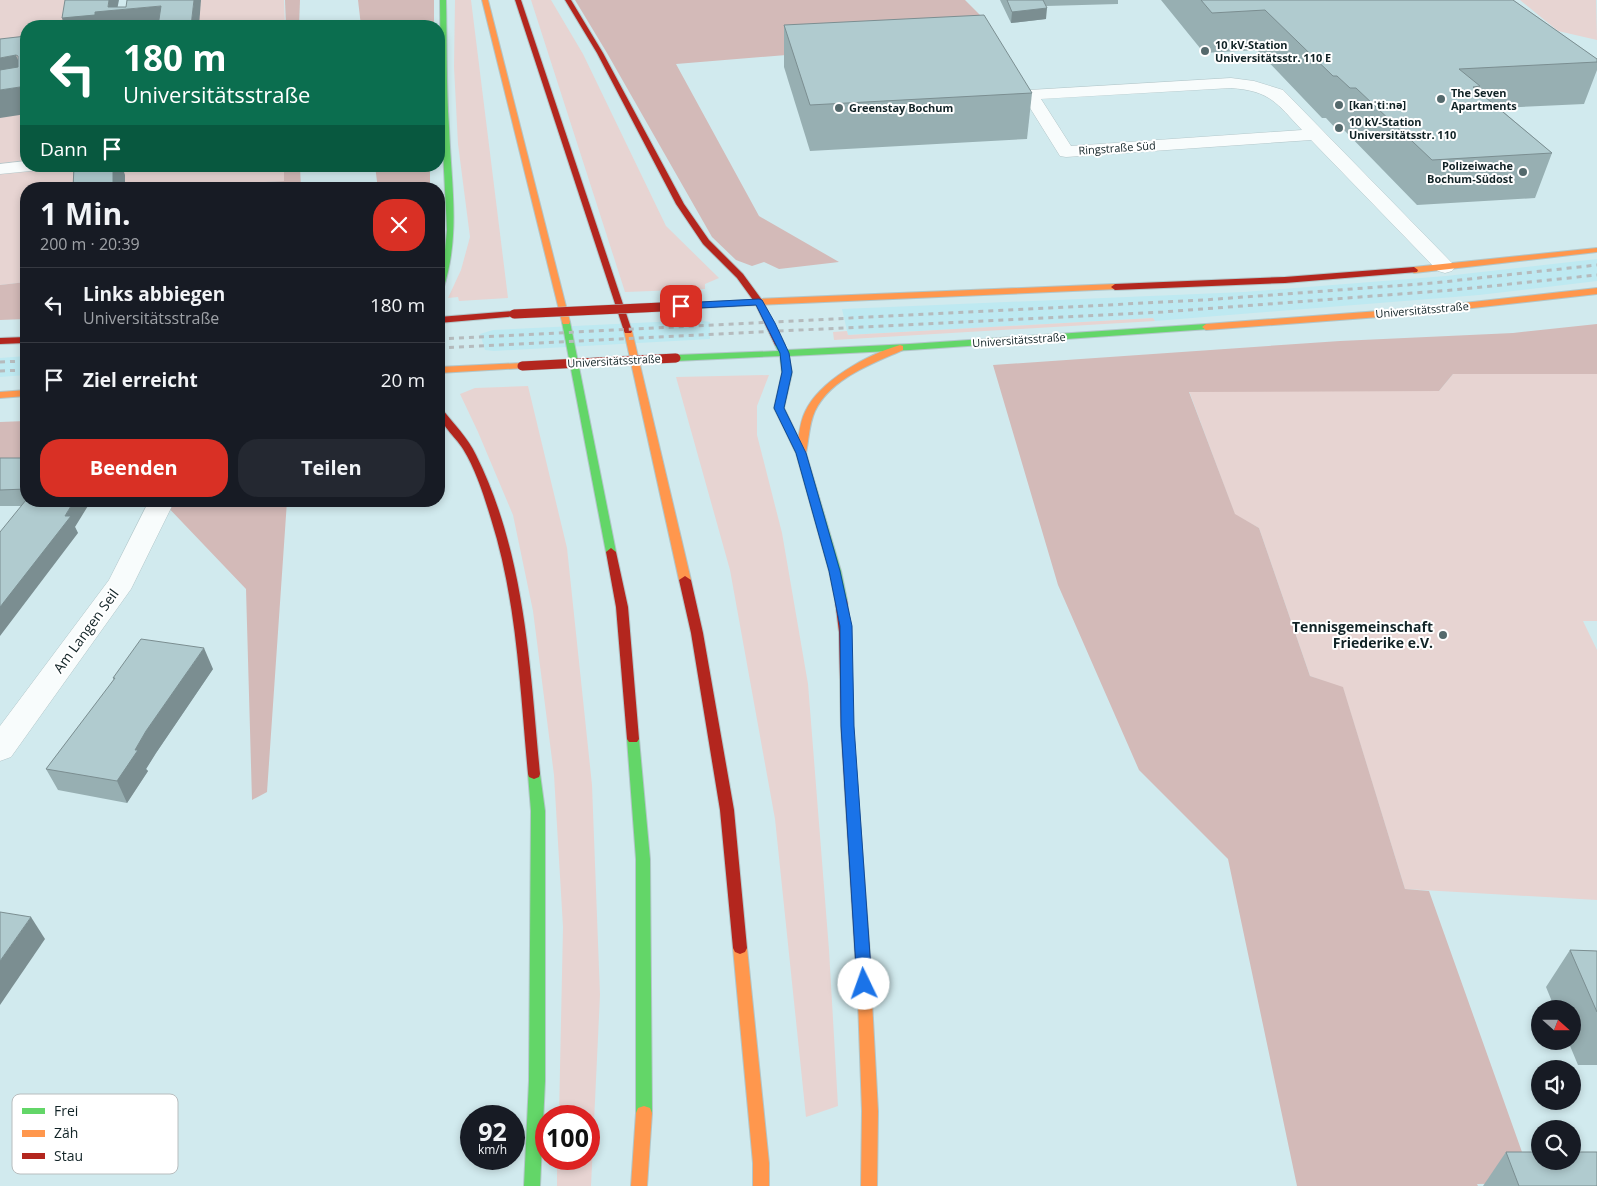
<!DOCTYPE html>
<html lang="de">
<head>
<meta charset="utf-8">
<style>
	body { margin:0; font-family:"Open Sans",sans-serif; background:#242831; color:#f1f3f6; height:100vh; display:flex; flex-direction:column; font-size:19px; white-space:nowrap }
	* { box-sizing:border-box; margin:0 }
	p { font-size:16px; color:#9ea1a6 }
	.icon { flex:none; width:28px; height:28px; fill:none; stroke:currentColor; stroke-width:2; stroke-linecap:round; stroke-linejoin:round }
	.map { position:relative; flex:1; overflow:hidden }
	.side { position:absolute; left:20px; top:182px; width:425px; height:325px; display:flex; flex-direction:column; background:#171b24; border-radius:20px; box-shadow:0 2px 8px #0003 }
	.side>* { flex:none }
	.guide { position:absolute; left:20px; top:20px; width:425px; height:152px; border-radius:20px; box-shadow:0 2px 8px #0003; background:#0b6e4f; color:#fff; overflow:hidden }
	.needle { width:32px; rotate:111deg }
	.controls { position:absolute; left:1531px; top:1000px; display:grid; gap:10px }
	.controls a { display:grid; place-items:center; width:50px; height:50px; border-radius:50%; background:#171b24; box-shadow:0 2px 8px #0003; font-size:25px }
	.speed { position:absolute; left:460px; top:1105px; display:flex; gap:10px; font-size:25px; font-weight:700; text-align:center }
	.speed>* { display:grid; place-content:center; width:65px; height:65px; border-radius:50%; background:#171b24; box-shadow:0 2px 8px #0003; line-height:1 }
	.speed small { font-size:12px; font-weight:400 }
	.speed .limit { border:8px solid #d22; background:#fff; color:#111 }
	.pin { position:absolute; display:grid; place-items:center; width:42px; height:42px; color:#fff; margin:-21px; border-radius:10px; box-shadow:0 2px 8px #0006 }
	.me { position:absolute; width:55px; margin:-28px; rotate:357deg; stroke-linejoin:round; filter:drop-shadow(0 0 4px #0008) }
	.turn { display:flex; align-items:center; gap:18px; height:105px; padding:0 20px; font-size:22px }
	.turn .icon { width:65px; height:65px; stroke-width:2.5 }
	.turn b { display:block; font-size:35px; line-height:42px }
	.then { display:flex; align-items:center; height:48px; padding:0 20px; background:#0003; gap:10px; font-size:19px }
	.round { display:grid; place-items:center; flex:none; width:52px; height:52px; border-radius:20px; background:#242831 }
	.summary { display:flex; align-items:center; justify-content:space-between; height:85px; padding:0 20px }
	h1 { font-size:30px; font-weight:700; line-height:38px }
	.button { display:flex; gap:10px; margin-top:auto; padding:10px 20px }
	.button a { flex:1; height:58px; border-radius:20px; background:#d93025; color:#fff; font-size:20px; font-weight:700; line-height:58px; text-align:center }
	.button a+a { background:#242831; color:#f1f3f6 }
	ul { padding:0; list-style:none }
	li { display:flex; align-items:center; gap:15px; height:75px; padding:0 20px; border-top:1px solid #363941 }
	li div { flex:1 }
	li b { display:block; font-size:19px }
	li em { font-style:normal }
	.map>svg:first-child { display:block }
	.built { fill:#bee9f1 }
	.green { fill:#e7d4d2 }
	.forest { fill:#d3bab8 }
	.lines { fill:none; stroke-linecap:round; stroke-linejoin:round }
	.street-casing { stroke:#b2c6c9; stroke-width:1 }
	.fast-casing { stroke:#b2c6c9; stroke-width:2 }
	.slow-casing { stroke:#b2c6c9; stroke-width:2 }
	.jam-casing { stroke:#b2c6c9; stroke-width:2 }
	.street { fill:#f8fcfc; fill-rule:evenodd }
	.fast { fill:#63d668; fill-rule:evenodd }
	.slow { fill:#ff974d; fill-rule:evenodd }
	.jam { fill:#b3261e; fill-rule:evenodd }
	.rail { stroke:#b5bbbd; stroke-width:3; stroke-dasharray:5 5; stroke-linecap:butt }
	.jam-bridge-casing { stroke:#b2c6c9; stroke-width:10; stroke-linecap:butt }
	.jam-bridge { stroke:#b3261e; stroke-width:9 }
	.wall { fill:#97afb2 }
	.shaded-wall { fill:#7b8e91 }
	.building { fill:#b0cbcf; stroke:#7b8e91 }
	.route { fill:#1a73e8; stroke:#114b97 }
	.poi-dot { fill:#54696c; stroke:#fff; stroke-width:2 }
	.labels { text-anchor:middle; stroke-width:4; stroke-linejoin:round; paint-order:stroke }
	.far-poi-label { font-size:11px; font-weight:bold; fill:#112326; stroke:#fff; text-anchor:start }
	.far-street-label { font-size:11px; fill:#112326; stroke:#fff }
	.poi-label { font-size:14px; font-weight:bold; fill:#112326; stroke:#fff; text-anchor:end }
	.street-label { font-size:14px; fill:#112326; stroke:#fff }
	.key { fill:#fff; stroke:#b8bdbe; stroke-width:1 }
	.key-label { font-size:14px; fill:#112326 }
</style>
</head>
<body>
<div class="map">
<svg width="1597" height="1186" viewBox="0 0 1597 1186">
	<rect width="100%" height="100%" fill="#d1eaee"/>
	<g class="built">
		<polygon points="1597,259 1597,281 1479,295 1155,321 1153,318 848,335 842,309 1244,292 1446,276"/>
		<polygon points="697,320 710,322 710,339 494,351 485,350 480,334 493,330"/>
		<polygon points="26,356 26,375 0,377 0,358"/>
	</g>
	<g class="green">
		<polygon points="0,0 112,0 107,26 26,26 26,62 0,66"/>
		<polygon points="138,0 284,0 285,26 135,26"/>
		<polygon points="455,0 471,0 508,298 459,301 458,297 448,298 461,270 470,237 458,144 454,67"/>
		<polygon points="531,0 551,0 583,54 666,226 719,278 705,284 705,289 625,292"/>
		<polygon points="1520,0 1596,0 1597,40 1558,31"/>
		<polygon points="26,94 26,166 284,166 284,181 247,183 246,189 26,189 26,282 0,285 0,97"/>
		<polygon points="1153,318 1155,321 834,340 833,332 847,331 848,335"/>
		<polygon points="1453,374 1597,374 1597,621 1583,621 1597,650 1597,900 1405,889 1343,688 1310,676 1259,528 1235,515 1189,391 1439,391"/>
		<polygon points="769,375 757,406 757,435 782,533 808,684 829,950 838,1106 806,1117 775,819 730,570 676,377"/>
		<polygon points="528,386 567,548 592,785 600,995 591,1186 557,1186 557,1159 589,1159 589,1116 559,1116 563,927 554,775 533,611 513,515 478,432 460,394 475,388"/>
	</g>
	<g class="forest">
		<polygon points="285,0 300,0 299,26 286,26"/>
		<polygon points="358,0 434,0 434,26 361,26"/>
		<polygon points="575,0 965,0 991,26 994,38 676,64 759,216 839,262 779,269 764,262 752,266 736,260 712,237 607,53"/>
		<polygon points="284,166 300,166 301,189 246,189 247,183 284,181"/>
		<polygon points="375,166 430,166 430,189 378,189"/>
		<polygon points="26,282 26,319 0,320 0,285"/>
		<polygon points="1597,324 1597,374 1453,374 1439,391 1189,392 1235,514 1259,528 1310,676 1343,687 1405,889 1429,891 1533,1183 1477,1184 1478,1186 1297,1186 1228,859 1139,770 1058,585 993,365 1340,341 1513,333"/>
		<polygon points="26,421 26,460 0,461 0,422"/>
		<polygon points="162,501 287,501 267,792 252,800 246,589"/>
	</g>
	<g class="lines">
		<defs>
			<g id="street">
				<path d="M 1231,78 L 1254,81 L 1283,90 L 1452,263 L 1455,267 L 1452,271 L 1445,273 L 1438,271 L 1311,140 L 1066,157 L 1060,156 L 1022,95 L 1024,91 L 1030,90 ZM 1231,88 C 1271,91 1276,103 1302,130 L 1071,146 L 1041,99 Z"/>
				<polygon points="26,161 26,166 43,166 40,170 0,174 0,164"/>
				<polygon points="149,501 169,501 172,506 131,589 11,757 0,761 0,726 109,580"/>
			</g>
			<g id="fast">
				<path d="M 440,0 L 446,0 C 447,42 446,84 449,127 C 451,184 461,234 443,290 L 439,293 L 439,278 L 445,250 L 447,230 L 441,111 Z"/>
				<polygon points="566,319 570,322 616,552 611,556 606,552 562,322"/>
				<polygon points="1206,324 1210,327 1209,329 910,350 789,356 792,373 784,408 806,453 841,571 847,600 841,604 835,600 829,571 796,453 774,408 782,373 780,356 676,361 671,358 676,355 778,351 775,345 780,342 783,343 787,350 910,344"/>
				<polygon points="633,734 637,736 639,739 650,859 652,1113 650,1118 644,1120 638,1118 636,1113 636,859 627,739 629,736"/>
				<polygon points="534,769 539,771 540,774 545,811 545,1081 540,1186 524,1186 529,1081 531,811 528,774 529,771"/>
			</g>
			<g id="slow">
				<polygon points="482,0 488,0 570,322 569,324 563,324 562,322"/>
				<polygon points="1597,248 1597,252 1414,273 1410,270 1414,267"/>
				<polygon points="1115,284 1119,287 1118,289 759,305 755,302 759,299"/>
				<polygon points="1597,288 1597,294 1419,314 1206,330 1202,327 1206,324 1419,308"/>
				<polygon points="628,328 632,331 691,580 685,584 679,580 624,331"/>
				<path d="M 900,345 L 903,346 L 903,350 C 872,364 831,378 815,411 C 809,424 809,439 806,453 L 801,456 L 797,455 L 796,453 C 799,439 799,424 805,412 C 819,381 868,354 900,345 Z"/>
				<polygon points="522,363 527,366 525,368 439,373 439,367"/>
				<polygon points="26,390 26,396 0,398 0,392"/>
				<polygon points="740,942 745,944 747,948 769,1163 769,1186 753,1186 753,1163 733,948 735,944"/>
				<polygon points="865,994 870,996 872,1001 878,1111 877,1186 861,1186 862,1111 858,1001 860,996"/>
				<polygon points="644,1106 650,1108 652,1113 647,1186 631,1186 636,1113 638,1108"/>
			</g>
			<g id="jam">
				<polygon points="515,0 521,0 632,331 631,333 625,333 624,331"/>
				<polygon points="565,0 571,0 603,53 684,204 709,240 743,274 762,300 785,345 783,347 780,348 775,345 756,305 662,310 658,307 662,304 753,300 737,278 703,244 676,204 597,53"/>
				<polygon points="1414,267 1418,270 1417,272 1285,283 1115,290 1111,287 1115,284 1285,277"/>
				<polygon points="514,311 517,312 517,316 439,323 439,317"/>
				<polygon points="26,337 26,343 0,344 0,338"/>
				<path d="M 439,408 L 442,409 C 454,424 468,438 476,455 C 525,553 530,667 540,774 L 539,777 L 534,779 L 529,777 L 528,774 C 520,689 517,601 491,519 C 484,496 476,470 463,449 C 455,436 438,424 439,408 Z"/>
				<polygon points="611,548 616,552 628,607 639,739 637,742 629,742 627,739 616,607 606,552"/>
				<polygon points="685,576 691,580 703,633 734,810 747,948 745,952 740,954 735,952 733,948 720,810 691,633 679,580"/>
				<polygon points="841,596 847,600 851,632 853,728 871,967 872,1001 870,1006 865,1008 860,1006 858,1001 841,728 839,632 835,600"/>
			</g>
		</defs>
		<use href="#street" class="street-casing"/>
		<use href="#fast" class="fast-casing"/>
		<use href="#slow" class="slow-casing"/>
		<use href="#jam" class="jam-casing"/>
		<use href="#street" class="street"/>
		<use href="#fast" class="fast"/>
		<use href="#slow" class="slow"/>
		<use href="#jam" class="jam"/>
		<g class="rail">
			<polyline points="439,339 1204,300 1433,283 1597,265"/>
			<polyline points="439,348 1163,312 1453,290 1597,275"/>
			<polyline points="0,362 26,361"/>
			<polyline points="0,371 26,370"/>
		</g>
		<defs>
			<g id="jam-bridge">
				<polyline points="514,314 662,307"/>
				<polyline points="522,366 676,358"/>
			</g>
		</defs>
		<use href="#jam-bridge" class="jam-bridge-casing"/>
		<use href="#jam-bridge" class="jam-bridge"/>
	</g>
	<g class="wall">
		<polygon points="1000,0 1118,0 1118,4 1046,6 1046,19 1011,23"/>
		<polygon points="1161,0 1513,0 1597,59 1597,70 1584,104 1499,108 1552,153 1535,198 1417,205 1344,130 1338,131 1326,118 1322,118 1257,50 1204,53"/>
		<polygon points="784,25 1032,93 1027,139 810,151 784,67"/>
		<polygon points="0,458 26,458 26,501 75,527 78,533 21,506 0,506"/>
		<polygon points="213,669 156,753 146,769 148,771 127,803 58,790 46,769 114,680 113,678"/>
		<polygon points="1570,950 1597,951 1597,1065 1578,1065 1568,1041 1572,1041 1572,1009 1555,1009 1546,987"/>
		<polygon points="1506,1152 1597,1186 1483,1186"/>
	</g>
	<g class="shaded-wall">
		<polygon points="109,0 119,0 117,10 161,6 162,26 64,26 62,18 95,12 108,7"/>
		<polygon points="194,0 201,0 199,26 191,26"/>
		<polygon points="1047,8 1046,19 1011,23 1012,12"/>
		<polygon points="16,55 26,80 0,86 0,58"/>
		<polygon points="20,87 26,91 26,114 0,118 0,90"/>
		<polygon points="113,166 122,166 125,175 125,189 113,189"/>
		<polygon points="74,501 91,501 75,527 78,533 0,636 0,607 65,516"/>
		<polygon points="204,648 213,669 156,753 146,769 148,771 127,803 117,781 146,731"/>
		<polygon points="31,917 45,939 0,1005 0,961"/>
	</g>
	<g class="building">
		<polygon points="65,0 109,0 108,7 126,7 127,0 194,0 191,26 158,26 161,6 95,12 95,15 62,18"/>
		<polygon points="1007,0 1043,0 1047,8 1012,12"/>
		<polygon points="1201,0 1513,0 1597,59 1597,62 1459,69 1480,86 1473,87 1552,153 1432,160 1356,88 1350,88 1337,76 1333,76 1265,10 1212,13"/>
		<polygon points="984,15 1032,93 810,105 784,25"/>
		<polygon points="26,36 26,91 20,92 20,87 0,90 0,70 18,67 18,56 16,55 0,58 0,39"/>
		<polygon points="74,166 113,166 113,189 73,189"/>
		<polygon points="0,458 26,458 26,489 0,490"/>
		<polygon points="26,500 26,501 74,501 65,516 71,516 0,607 0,532"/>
		<polygon points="141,639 204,648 146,731 135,750 138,750 117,781 46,769 115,678 113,678"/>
		<polygon points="0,912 31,917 0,961"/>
		<polygon points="1570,950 1597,951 1597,1012"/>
		<polygon points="1506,1152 1540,1152 1540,1161 1572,1161 1572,1152 1597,1152 1597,1186 1519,1186"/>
	</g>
	<polygon class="route" points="759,299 762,300 775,323 789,353 792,372 784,408 806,453 840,571 852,626 854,726 872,984 869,988 864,990 859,988 857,984 841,726 840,626 829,571 796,453 774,408 782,372 780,353 756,305 681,309 677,306 681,303"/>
	<g class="poi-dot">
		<circle cx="1205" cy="51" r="5"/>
		<circle cx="1441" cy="99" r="5"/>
		<circle cx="1339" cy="105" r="5"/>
		<circle cx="839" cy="108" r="5"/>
		<circle cx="1339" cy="128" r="5"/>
		<circle cx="1523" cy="172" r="5"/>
		<circle cx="1443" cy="635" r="5"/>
	</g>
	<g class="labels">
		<g class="far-poi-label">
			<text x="1215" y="49">10 kV-Station<tspan x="1215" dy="13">Universitätsstr. 110 E</tspan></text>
			<text x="1451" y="97">The Seven<tspan x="1451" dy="13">Apartments</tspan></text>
			<text x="1349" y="109">[kanˈtiːnə]</text>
			<text x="849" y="112">Greenstay Bochum</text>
			<text x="1349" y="126">10 kV-Station<tspan x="1349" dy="13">Universitätsstr. 110</tspan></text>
			<text x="1513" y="170" text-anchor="end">Polizeiwache<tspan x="1513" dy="13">Bochum-Südost</tspan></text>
		</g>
		<g class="far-street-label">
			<text transform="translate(1117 148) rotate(-4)" y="4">Ringstraße Süd</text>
			<text transform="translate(1422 310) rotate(-5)" y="4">Universitätsstraße</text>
			<text transform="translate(1019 340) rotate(-4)" y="4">Universitätsstraße</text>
			<text transform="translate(614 361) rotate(-3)" y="4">Universitätsstraße</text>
		</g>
		<g class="poi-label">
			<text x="1433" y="632">Tennisgemeinschaft<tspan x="1433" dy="16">Friederike e.V.</tspan></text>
		</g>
		<g class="street-label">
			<text transform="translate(86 631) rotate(-54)" y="5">Am Langen Seil</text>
		</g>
	</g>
	<rect x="12" y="1094" width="166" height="80" rx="8" class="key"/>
	<rect x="22" y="1108" width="23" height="6" fill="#63d668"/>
	<rect x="22" y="1130" width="23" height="7" fill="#ff974d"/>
	<rect x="22" y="1153" width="23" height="6" fill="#b3261e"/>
	<g class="key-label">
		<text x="54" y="1116">Frei</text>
		<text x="54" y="1138">Zäh</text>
		<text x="54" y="1161">Stau</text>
	</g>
</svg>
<div class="controls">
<a><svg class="needle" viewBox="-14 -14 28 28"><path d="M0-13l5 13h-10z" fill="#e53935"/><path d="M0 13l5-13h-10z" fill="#9ea1a6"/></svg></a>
<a><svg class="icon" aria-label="sound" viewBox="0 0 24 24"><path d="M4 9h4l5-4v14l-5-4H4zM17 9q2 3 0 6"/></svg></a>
<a><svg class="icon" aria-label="search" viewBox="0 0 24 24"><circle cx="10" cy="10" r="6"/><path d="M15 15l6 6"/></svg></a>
</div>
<div class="speed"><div>92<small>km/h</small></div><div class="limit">100</div></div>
<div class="pin" style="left:681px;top:306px;background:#d93025"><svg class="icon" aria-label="arrive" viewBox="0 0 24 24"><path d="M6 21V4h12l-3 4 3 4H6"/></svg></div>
<svg class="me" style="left:864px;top:984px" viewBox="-20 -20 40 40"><circle r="19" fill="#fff"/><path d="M0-13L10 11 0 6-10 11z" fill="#1a73e8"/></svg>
<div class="guide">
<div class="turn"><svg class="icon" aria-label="left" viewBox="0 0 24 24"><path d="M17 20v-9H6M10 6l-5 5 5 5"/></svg><div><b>180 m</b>Universitätsstraße</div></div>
<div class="then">Dann<svg class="icon" aria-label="arrive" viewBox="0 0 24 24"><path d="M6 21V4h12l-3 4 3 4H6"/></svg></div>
</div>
<section class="side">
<div class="summary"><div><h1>1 Min.</h1><p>200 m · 20:39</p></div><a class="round" style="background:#d93025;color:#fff"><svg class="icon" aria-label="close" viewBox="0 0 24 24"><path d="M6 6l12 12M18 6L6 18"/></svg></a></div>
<ul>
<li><svg class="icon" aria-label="left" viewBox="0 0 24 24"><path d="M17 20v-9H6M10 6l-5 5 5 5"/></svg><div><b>Links abbiegen</b><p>Universitätsstraße</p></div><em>180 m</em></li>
<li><svg class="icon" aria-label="arrive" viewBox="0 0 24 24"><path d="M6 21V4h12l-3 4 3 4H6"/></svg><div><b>Ziel erreicht</b></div><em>20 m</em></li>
</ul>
<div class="button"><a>Beenden</a><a>Teilen</a></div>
</section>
</div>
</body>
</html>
